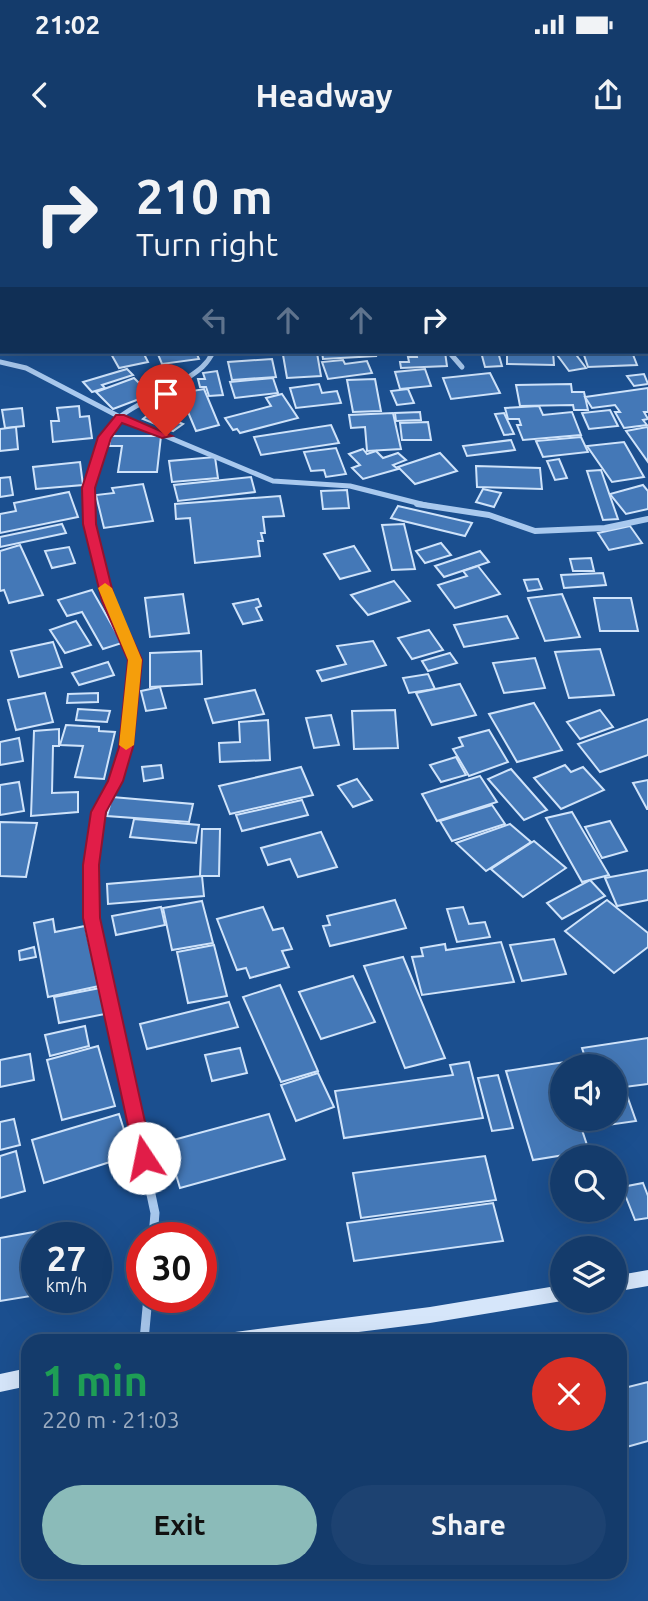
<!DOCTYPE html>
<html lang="en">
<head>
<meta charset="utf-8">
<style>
	body { margin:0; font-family:Ubuntu,sans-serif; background:#1d4271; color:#f1f3f6; height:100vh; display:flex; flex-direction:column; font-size:26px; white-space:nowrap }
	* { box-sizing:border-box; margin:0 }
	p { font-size:23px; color:#9dadc1 }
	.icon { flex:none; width:38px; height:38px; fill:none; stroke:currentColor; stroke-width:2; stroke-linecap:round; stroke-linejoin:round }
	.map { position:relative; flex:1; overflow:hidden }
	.drawer { position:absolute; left:21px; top:1194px; width:606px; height:245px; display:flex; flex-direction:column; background:#143b6b; border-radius:21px; box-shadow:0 7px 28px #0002,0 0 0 2px #33557e }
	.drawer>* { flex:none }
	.top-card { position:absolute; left:0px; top:0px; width:649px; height:214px; box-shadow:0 7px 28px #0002,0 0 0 2px #33557e; background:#143b6b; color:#f1f3f6; overflow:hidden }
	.buttons { position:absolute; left:550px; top:914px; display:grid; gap:14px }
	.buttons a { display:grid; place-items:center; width:77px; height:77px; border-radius:50%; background:#143b6b; box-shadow:0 7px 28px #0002,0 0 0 2px #33557e; font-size:35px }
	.speed { position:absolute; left:21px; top:1082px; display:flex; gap:14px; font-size:35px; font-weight:700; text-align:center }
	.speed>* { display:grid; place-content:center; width:91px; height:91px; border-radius:50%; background:#143b6b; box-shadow:0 7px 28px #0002,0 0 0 2px #33557e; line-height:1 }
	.speed small { font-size:18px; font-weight:400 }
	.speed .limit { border:10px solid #d22; background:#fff; color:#111 }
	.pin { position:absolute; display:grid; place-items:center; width:60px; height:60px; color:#fff; margin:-72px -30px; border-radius:50% 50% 50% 0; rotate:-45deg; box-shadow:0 0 7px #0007 }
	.pin .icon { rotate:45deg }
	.me { position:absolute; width:77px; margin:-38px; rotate:349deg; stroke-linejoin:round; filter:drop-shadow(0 0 5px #0008) }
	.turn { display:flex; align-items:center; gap:24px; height:147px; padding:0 21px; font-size:32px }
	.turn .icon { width:91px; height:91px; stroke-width:2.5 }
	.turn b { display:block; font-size:49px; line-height:60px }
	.lanes { display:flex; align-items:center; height:66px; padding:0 21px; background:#0003; justify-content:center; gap:35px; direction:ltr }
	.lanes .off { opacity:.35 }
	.round { display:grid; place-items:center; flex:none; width:74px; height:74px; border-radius:37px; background:#1d4271 }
	.head { display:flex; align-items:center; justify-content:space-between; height:119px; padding:0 21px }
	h1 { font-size:42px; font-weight:700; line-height:52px; color:#1e9e55 }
	.cta { display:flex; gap:14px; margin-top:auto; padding:14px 21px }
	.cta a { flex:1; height:80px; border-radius:42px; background:#8bbbb9; color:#111; font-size:28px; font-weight:700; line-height:80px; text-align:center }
	.cta a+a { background:#1d4271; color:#f1f3f6 }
	.status { display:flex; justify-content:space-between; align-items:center; height:49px; padding:0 35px; background:#143b6b; direction:ltr }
	.status svg { height:19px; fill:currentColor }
	header { display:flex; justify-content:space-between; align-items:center; height:91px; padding:0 21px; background:#143b6b; font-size:32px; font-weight:700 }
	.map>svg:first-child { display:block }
	.building { fill:#4478b7; stroke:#cfe3fa; stroke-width:2 }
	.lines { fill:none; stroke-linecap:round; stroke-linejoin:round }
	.street-far2 { stroke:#a9c9ee; stroke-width:5 }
	.street-far1 { stroke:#a9c9ee; stroke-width:6 }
	.street { stroke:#a9c9ee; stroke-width:9 }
	.secondary { fill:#d6e6fa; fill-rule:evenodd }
	.route { fill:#e11d48; stroke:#92132f; stroke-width:2 }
	.slow { fill:#f59e0b }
</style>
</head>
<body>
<div class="status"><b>21:02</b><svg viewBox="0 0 49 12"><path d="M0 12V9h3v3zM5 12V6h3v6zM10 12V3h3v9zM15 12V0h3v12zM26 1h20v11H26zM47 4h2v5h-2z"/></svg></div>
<header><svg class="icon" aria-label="back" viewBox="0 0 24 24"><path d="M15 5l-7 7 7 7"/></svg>Headway<svg class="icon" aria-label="share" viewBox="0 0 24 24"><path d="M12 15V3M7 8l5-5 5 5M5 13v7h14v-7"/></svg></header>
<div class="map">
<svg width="648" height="1461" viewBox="0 0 648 1461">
	<rect width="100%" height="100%" fill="#1b4f8f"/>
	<g class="building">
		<polygon points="105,212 143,212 148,222 119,228 110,212"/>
		<polygon points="157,212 196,212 199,219 162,224"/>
		<polygon points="322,212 375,212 376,216 323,219"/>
		<polygon points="416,212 445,212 447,226 401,228 400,222 409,222 408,217 417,217"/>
		<polygon points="481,212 498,212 502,226 485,227"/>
		<polygon points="507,212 553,212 554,225 507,224"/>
		<polygon points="555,212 574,212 586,228 569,231"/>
		<polygon points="583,212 632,212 637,225 588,227"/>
		<polygon points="317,213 321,236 287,238 283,215"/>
		<polygon points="272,219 276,237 232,240 228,222"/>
		<polygon points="343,220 345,224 367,221 372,233 328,239 322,222"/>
		<polygon points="127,229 133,235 102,245 105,248 92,252 83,242"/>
		<polygon points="425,229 431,246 400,249 395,232"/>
		<polygon points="217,231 223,255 209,256 206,247 200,247 198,239 205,239 203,233"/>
		<polygon points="490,233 500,253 451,259 443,238"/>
		<polygon points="644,234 648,244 634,246 627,236"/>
		<polygon points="134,238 143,247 150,245 158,252 113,269 96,252"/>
		<polygon points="273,238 278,253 235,258 230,242"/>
		<polygon points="375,239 381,271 353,272 347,240"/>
		<polygon points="319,244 322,253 337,251 341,263 296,268 290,248"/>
		<polygon points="571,244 572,252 584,252 588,270 574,270 573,265 520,266 516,245"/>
		<polygon points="648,248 648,272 644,272 648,279 643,280 647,285 624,288 615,272 620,272 615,265 592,268 585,257"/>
		<polygon points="204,249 219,285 196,291 180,253"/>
		<polygon points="408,249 414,263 397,265 391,251"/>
		<polygon points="282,254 298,278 240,293 237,289 233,290 225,278 271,266 266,258"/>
		<polygon points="79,266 80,277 89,276 92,298 53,302 51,281 59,281 57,268"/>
		<polygon points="539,266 543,275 572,272 581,295 523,300 517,285 521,285 519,279 508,279 505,268"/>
		<polygon points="22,268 24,286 5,288 2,270"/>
		<polygon points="610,270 618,286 589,289 582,273"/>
		<polygon points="153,271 183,284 173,291 143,279"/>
		<polygon points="420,272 421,280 396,281 395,273"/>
		<polygon points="393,273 401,309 367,311 365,287 351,288 349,275"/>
		<polygon points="504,273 514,294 504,295 495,274"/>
		<polygon points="428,282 431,300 402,300 400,283"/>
		<polygon points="331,285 339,303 261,315 254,297"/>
		<polygon points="16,287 18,309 0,311 0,289"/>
		<polygon points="647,287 648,288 648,322 626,291"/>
		<polygon points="111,296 161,296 157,332 118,332 122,306 109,306"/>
		<polygon points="581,297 588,312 543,317 536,301"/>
		<polygon points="511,300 515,310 467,316 463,306"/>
		<polygon points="624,302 644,337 612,342 587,306"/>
		<polygon points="336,308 346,334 326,337 324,330 311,331 304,312"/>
		<polygon points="363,309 367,314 376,311 383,318 398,313 406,320 393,325 398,329 363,339 352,328 360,325 349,314"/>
		<polygon points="440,313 457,331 415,344 398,327"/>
		<polygon points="215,317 218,338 172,342 169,321"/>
		<polygon points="559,319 567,338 555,340 547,321"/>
		<polygon points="80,322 83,345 36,349 33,327"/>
		<polygon points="476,326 540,328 542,349 477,347"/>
		<polygon points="601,330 618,379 603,380 587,331"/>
		<polygon points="10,337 13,355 0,357 0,338"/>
		<polygon points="251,337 255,352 178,361 174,345"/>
		<polygon points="143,344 153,381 104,388 96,355 114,353 112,348"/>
		<polygon points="643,345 648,351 648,369 626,374 610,354"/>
		<polygon points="483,349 501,353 494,367 476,362"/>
		<polygon points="347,350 349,368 323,369 321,351"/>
		<polygon points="69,352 78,377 0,393 0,374 16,371 14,363"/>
		<polygon points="280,356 284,376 263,377 265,393 261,393 263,401 258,401 260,416 195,423 190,378 176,379 175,364"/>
		<polygon points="398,366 472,383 465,396 391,378"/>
		<polygon points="62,384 66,393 0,407 0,397"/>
		<polygon points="404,384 415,429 392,430 382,385"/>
		<polygon points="630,386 642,403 609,410 598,393"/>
		<polygon points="441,403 451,415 425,423 416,411"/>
		<polygon points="20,405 43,455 9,463 4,450 0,451 0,411"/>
		<polygon points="354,406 370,431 340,439 324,414"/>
		<polygon points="69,407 75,423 52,428 45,411"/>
		<polygon points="480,411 489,422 444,437 435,426"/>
		<polygon points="591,418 594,431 573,431 570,419"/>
		<polygon points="478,426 500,454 455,468 438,445 467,436 463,431"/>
		<polygon points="603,433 606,445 564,448 561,435"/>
		<polygon points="538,439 542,449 528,451 524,440"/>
		<polygon points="394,441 410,461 368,475 351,455"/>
		<polygon points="92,450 122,503 103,509 82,472 67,476 58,460"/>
		<polygon points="183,454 189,493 150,497 145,458"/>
		<polygon points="562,454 580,497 545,501 528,458"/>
		<polygon points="594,458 631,458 638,491 600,491"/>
		<polygon points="258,459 261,466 256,468 262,480 243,484 233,464"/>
		<polygon points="507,476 518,498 464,507 454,485"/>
		<polygon points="76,481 91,505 65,513 50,490"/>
		<polygon points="429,490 443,510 412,519 398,498"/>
		<polygon points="373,501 386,525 322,541 317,531 346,524 337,506"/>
		<polygon points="53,502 62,527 19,537 11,511"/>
		<polygon points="600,509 614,555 569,558 555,512"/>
		<polygon points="201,511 202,544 150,547 150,513"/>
		<polygon points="450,513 457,523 428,531 422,521"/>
		<polygon points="535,518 545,548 504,553 493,523"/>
		<polygon points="108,522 114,535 79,545 72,533"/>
		<polygon points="428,534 435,549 409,553 403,538"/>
		<polygon points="460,544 476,575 432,585 416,553"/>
		<polygon points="160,547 166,568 146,571 141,551"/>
		<polygon points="255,550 264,574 213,583 205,559"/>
		<polygon points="45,553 53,582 16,590 8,560"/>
		<polygon points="98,553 98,562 67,563 68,554"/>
		<polygon points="534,563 562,610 517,622 489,574"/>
		<polygon points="78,569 110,571 107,582 76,580"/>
		<polygon points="395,570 398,608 354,609 352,571"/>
		<polygon points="600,570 613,587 580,599 567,582"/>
		<polygon points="331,575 339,605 314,608 306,578"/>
		<polygon points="648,579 648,615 600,632 578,604"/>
		<polygon points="268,580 270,620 220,622 219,603 240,602 239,582"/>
		<polygon points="66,585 99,587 99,591 115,592 104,639 75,637 83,606 60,605"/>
		<polygon points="59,589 59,606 53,606 52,653 78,652 78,672 31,676 34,591"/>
		<polygon points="489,590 508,622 469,636 453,609 463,606 459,598"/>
		<polygon points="19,598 23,621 0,625 0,602"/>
		<polygon points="456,617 466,635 441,642 430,625"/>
		<polygon points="161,625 163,638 144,641 142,627"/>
		<polygon points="565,625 571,632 583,627 604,650 561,669 534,638"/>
		<polygon points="301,627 313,655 230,674 219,646"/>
		<polygon points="511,629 547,670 524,680 488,639"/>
		<polygon points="480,636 497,662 437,681 422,654"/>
		<polygon points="357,639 372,660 353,667 338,646"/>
		<polygon points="648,640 648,669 647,669 633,643"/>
		<polygon points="19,642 24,671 0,675 0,645"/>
		<polygon points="112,657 193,664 189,682 107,676"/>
		<polygon points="302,660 308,675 242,691 236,675"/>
		<polygon points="492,665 505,684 452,701 440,681"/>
		<polygon points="572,672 609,735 582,742 546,678"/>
		<polygon points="134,679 199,685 196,703 130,697"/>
		<polygon points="610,681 627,711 602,718 585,687"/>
		<polygon points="0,682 37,683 26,737 0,736"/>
		<polygon points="510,684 531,702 486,731 456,703"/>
		<polygon points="202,689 220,689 219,736 200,736"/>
		<polygon points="321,692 337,727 298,737 290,719 268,725 261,708"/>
		<polygon points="534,701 566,728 523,757 491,729"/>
		<polygon points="648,730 648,760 617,766 605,738"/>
		<polygon points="202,736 204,756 108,764 107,744"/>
		<polygon points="590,740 605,756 562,779 547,763"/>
		<polygon points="395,760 406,788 330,806 323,786 330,785 327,776"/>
		<polygon points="607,760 648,793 648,807 614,833 565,791"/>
		<polygon points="202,761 213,803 172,810 163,768"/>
		<polygon points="161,767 165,785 116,795 112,776"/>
		<polygon points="263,767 273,790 283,788 292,809 282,811 289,827 250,838 246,828 237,830 217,779"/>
		<polygon points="463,767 469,784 485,782 490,797 457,802 447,769"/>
		<polygon points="53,779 55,792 85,786 99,846 48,857 34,783"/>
		<polygon points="554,799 566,834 522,841 510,805"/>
		<polygon points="501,802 514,842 422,855 412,817 423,816 421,808 445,804 446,810"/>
		<polygon points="214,805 227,856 188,863 177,812"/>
		<polygon points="34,807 36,817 20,820 19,811"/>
		<polygon points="403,817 445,918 405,928 364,826"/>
		<polygon points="353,836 375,882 321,899 299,852"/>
		<polygon points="280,845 318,931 281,942 243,857"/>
		<polygon points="100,848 105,874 59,883 54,857"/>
		<polygon points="229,862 238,887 147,909 140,884"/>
		<polygon points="85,886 89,906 50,916 45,895"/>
		<polygon points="648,898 648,944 624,947 636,981 608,985 606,978 614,978 614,926 588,926 582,908"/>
		<polygon points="98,906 115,966 62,980 47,920"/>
		<polygon points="240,908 247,933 212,941 205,915"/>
		<polygon points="30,914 34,940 0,947 0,920"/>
		<polygon points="571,921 573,926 562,926 562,978 578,978 589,1011 533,1020 506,931"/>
		<polygon points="469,922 483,978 344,998 335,951 453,935 450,925"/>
		<polygon points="318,933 334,967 296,981 281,945"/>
		<polygon points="498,935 513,988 492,991 478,938"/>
		<polygon points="119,974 132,1015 44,1043 32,1000"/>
		<polygon points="269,974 285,1019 180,1048 166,1002"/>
		<polygon points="14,979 20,1005 0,1010 0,982"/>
		<polygon points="16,1011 25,1051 0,1058 0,1016"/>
		<polygon points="485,1016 496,1060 361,1078 353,1033"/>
		<polygon points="643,1043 648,1056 648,1078 635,1080 622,1047"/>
		<polygon points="493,1063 503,1101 354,1121 347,1083"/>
		<polygon points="45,1090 46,1097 37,1097 37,1155 0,1161 0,1098"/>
		<polygon points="648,1242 648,1301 623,1308 620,1298 620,1249"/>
	</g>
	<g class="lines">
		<g class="street-far2">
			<polyline points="449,212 462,227"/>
			<polyline points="0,222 26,228 120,277 273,341 350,346 429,366"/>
			<path d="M 90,366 C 89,339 98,294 121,276 C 139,262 163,254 183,241 C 196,232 206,227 213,212"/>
		</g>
		<g class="street-far1">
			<polyline points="89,364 90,384 109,461 135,520 126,607 115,641 99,672 91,725 91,778 105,842"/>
			<polyline points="417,364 489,375 535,391 605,388 648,379"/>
		</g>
		<g class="street">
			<polyline points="105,840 155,1073 153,1097"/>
			<polyline points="144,1200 148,1157"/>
		</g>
		<g class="secondary">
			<polygon points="648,1130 648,1146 614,1152 614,1136"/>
			<polygon points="562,1145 562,1160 564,1160 562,1161 430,1183 295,1200 226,1200 229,1194 235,1192 430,1167"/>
			<polygon points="28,1228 28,1246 0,1252 0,1234"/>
		</g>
	</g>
	<polygon class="route" points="116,275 124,275 172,296 162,298 122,283 111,298 95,348 96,384 115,461 142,520 133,607 123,641 106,672 99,725 100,778 153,1018 150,1024 144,1026 137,1024 135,1018 83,778 83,725 91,672 108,641 119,607 128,520 102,461 83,384 82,348 98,297"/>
	<polygon class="slow" points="105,443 112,448 142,520 134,605 126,610 119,605 128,520 98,448"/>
</svg>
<div class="buttons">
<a><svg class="icon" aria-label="sound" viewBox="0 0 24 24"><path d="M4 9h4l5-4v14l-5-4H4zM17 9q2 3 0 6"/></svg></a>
<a><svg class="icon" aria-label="search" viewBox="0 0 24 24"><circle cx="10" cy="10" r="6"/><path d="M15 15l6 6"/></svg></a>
<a><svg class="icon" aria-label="layers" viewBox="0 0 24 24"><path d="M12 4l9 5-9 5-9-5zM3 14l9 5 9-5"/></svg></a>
</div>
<div class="speed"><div>27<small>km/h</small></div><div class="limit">30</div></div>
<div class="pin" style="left:166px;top:296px;background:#d93025"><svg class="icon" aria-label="arrive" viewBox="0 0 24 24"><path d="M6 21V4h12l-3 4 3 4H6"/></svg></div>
<svg class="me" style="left:144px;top:1018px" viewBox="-20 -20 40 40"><circle r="19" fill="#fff"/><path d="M0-13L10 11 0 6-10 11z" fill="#e11d48"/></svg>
<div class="top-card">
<div class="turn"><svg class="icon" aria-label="right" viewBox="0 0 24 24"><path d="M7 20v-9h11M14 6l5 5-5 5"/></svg><div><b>210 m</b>Turn right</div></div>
<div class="lanes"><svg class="icon off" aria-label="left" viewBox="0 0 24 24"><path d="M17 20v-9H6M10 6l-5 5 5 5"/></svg><svg class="icon off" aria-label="ahead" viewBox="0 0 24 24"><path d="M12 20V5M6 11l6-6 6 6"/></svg><svg class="icon off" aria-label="ahead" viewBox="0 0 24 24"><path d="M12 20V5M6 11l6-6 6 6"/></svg><svg class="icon" aria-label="right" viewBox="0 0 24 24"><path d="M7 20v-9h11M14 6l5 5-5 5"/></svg></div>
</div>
<section class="drawer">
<div class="head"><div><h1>1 min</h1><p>220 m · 21:03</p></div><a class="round" style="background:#d93025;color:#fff"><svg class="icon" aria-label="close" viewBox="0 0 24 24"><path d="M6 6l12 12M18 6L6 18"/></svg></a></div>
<div class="cta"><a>Exit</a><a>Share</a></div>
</section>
</div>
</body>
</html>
